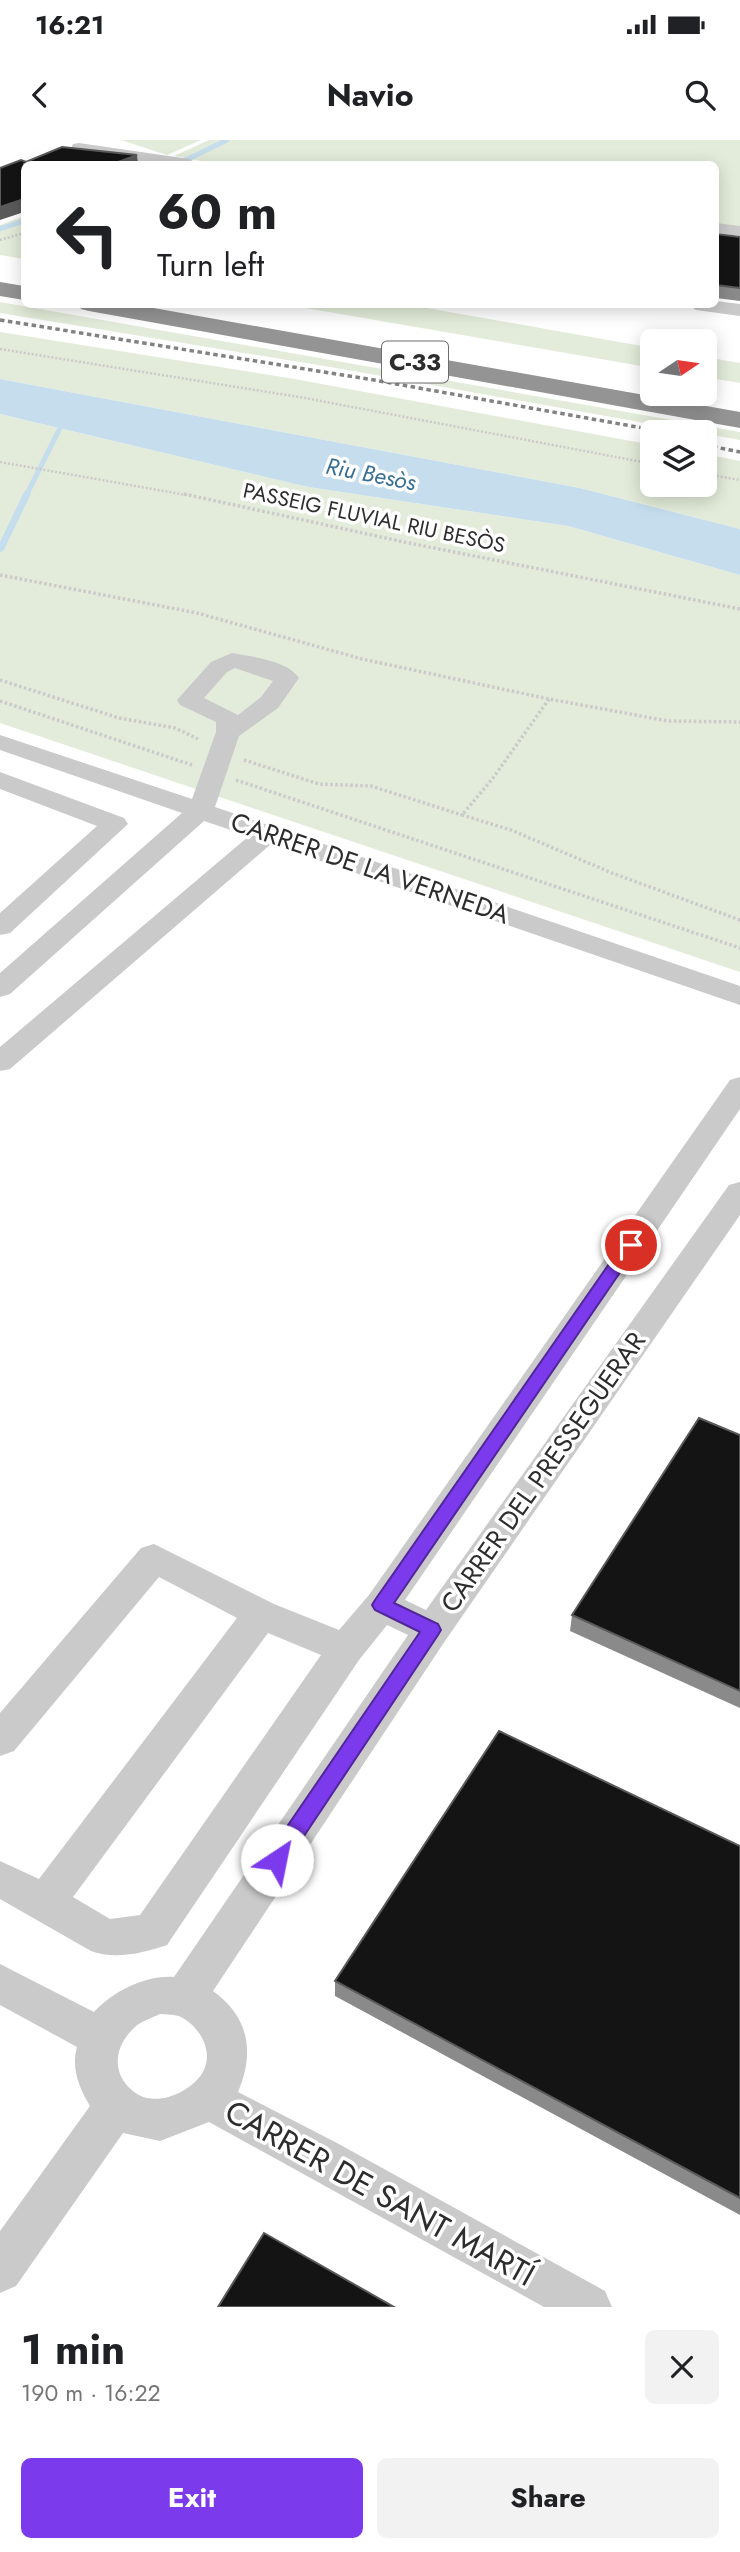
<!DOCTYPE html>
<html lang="en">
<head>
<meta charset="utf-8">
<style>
	body { margin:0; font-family:Jost,sans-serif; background:#f2f2f2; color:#202124; height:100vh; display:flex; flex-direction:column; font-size:26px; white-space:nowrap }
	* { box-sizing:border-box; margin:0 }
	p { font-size:23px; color:#757577 }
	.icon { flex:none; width:38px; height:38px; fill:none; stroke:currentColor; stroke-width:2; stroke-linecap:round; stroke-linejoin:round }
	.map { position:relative; height:2167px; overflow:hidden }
	.panel { display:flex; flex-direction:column; background:#fff; flex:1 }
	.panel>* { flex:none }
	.hud { position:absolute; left:21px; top:21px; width:698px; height:147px; border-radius:10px; box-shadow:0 4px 18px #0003; background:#fff; color:#202124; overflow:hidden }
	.needle { width:46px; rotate:77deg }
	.controls { position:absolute; left:640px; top:189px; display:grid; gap:14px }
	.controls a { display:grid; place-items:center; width:77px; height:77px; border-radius:10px; background:#fff; box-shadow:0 4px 18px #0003; font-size:35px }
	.pin { position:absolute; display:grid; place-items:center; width:60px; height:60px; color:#fff; margin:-30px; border:4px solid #fff; border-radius:50%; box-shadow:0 2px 7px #0007 }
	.me { position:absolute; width:77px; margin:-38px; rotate:34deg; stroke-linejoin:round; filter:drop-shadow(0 0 5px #0008) }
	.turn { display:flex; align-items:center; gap:24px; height:147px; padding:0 21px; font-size:32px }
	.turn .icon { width:91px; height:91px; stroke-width:2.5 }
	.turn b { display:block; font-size:49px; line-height:60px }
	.round { display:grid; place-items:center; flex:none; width:74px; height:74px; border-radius:10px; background:#f2f2f2 }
	.headline { display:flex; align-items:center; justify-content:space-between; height:119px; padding:0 21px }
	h1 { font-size:42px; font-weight:700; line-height:52px }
	.primary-button { display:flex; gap:14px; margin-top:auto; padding:14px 21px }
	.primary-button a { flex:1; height:80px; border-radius:10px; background:#7c3aed; color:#fff; font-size:28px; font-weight:700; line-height:80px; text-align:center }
	.primary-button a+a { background:#f2f2f2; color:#202124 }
	.status { display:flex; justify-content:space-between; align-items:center; height:49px; padding:0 35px; background:#fff; direction:ltr }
	.status svg { height:19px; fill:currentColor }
	header { display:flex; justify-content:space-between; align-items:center; height:91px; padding:0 21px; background:#fff; font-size:32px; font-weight:700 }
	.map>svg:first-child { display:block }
	.green { fill:#e3ecda }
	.water { fill:#c5dded }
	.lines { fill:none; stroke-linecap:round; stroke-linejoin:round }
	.stream-far1 { stroke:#c5dded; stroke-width:5 }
	.stream { stroke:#c5dded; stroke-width:7 }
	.path-far1 { stroke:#cacaca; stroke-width:2.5; stroke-dasharray:2 2; stroke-linecap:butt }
	.path { stroke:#cacaca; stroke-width:3.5; stroke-dasharray:2.5 2.5; stroke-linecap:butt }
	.minor { fill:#cacaca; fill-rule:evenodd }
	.highway { fill:#949494; fill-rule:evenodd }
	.rail { stroke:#828282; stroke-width:3.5; stroke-dasharray:4.5 3.5; stroke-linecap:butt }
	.wall { fill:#8a8a8a }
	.shaded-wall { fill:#5a5a5a }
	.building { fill:#141414; stroke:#5a5a5a; stroke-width:2 }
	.route { fill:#7c3aed; stroke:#51269a; stroke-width:2 }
	.labels { text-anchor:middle; stroke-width:7; stroke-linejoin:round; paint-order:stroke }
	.far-street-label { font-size:21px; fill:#2d2d2d; stroke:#fff }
	.far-water-label { font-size:23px; font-style:italic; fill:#386e93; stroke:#fff }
	.shield { fill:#fff; stroke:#6c6c6c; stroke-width:2 }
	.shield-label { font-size:24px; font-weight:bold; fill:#2d2d2d }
	.street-label { font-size:26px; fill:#2d2d2d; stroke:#fff }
	.near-street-label { font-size:32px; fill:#2d2d2d; stroke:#fff }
</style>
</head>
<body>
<div class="status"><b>16:21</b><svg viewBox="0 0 49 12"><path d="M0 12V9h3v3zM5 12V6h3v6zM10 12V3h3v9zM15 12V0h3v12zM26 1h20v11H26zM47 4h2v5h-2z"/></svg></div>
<header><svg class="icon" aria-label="back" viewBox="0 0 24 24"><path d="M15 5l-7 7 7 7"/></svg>Navio<svg class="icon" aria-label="search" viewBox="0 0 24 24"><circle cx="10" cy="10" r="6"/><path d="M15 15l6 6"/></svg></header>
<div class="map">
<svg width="740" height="2167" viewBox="0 0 740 2167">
	<rect width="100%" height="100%" fill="#fff"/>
	<g class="green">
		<polygon points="121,0 201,0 167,15"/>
		<polygon points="209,0 740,0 740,88 716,85 716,24 218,24 174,16"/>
		<polygon points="24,76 24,119 0,115 0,85"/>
		<polygon points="0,162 740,292 740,300 348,230 0,173"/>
		<polygon points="288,165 410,165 653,208 653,228"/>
		<polygon points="0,192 289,238 653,305 653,345 705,345 705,314 740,321 740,389 580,348 0,239"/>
		<polygon points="705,217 740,223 740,243 705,237"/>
		<polygon points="0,274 308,347 568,386 740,435 740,832 0,583"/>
	</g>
	<polygon class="water" points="0,239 580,348 740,389 740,435 568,386 308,347 0,274"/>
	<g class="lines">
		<g class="stream-far1">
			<polyline points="178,24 227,0"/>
			<polyline points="0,89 24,81"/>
			<polyline points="26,356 65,278"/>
		</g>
		<polyline class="stream" points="1,408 27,354"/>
		<g class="path-far1">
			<polyline points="0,100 24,93"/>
			<polyline points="0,209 305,258 653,324"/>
			<polyline points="0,322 192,356"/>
			<polyline points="705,334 740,340"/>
		</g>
		<g class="path">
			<polyline points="184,354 404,402 740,469"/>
			<polyline points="0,435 197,473 362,519 549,559 668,581 740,582"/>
			<polyline points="0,540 119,578 175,588 198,599"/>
			<polyline points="549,559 493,638 462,675 511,690 612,733 740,780"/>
			<polyline points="0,561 192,625"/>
			<polyline points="244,620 319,644 371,646 462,675"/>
			<polyline points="236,640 740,808"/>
		</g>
		<g class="minor">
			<polygon points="79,3 189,19 198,24 157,24 73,12 71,8 73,4"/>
			<polygon points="716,83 740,86 740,96 716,93"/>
			<polygon points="716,161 740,164 740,176 696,170 687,164 716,164"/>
			<path d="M 232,513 C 252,517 287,520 299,538 L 278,568 L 239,596 L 215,667 L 740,846 L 740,865 L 271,704 L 10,929 L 0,931 L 0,907 L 249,696 L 204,681 L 10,854 L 0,857 L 0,833 L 182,673 L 0,610 L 0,595 L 192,659 L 216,592 L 216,582 L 180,565 L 177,560 L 211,522 ZM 235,528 L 273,541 L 261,557 L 238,575 L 204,558 L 227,532 Z"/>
			<polygon points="0,632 124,678 128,684 10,793 0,795 0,773 97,686 0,649"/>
			<path d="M 740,937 L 740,969 L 405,1460 L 426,1470 L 729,1045 L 740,1042 L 740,1075 L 445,1501 L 213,1851 C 249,1877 255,1912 238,1952 L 337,2003 L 605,2151 L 612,2167 L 544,2167 L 209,1982 L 160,2001 L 123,1993 L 16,2146 L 0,2153 L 0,2091 L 90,1966 C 79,1948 71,1928 77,1907 L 0,1865 L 0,1824 L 94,1872 C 114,1851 145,1835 174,1837 L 408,1495 L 387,1485 L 359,1520 L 167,1805 C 144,1813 115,1820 91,1811 L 0,1759 L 0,1721 L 39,1739 L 237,1478 L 159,1437 L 14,1611 L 0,1616 L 0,1573 L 141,1408 L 154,1404 L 274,1464 L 339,1490 L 369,1455 L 730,940 ZM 268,1493 L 321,1515 L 140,1775 L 110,1779 L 73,1757 ZM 160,1874 C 167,1875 175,1874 181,1877 C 200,1887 214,1911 203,1932 C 191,1952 158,1967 137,1954 C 110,1936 113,1906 136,1886 C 142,1881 152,1878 160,1874 Z"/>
		</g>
		<g class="highway">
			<polygon points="0,142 24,146 24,160 0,156"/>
			<polygon points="78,164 131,164 740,272 740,288 89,171 81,169"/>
		</g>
		<g class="rail">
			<polyline points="0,180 374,240 665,292"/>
			<polyline points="705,305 740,312"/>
		</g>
	</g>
	<g class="wall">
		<polygon points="716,94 740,97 740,161 716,158"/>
		<polygon points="740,1295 740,1568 570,1491 572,1475"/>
		<polygon points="740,1706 740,2075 335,1856 335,1841"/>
	</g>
	<g class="shaded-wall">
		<polygon points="137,15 138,24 113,24"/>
		<polygon points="24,59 24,72 0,80 0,67"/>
	</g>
	<g class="building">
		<polygon points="62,7 137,15 113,24 24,24 24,59 0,67 0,28 21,20 26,22"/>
		<polygon points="716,94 740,97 740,148 716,145"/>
		<polygon points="699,1278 740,1295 740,1551 572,1475"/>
		<polygon points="499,1591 740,1706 740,2058 335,1841"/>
		<polygon points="264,2093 394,2167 218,2167"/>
	</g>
	<polygon class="route" points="631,1099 639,1105 636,1109 394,1463 438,1484 441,1490 438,1495 284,1726 277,1728 269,1726 267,1720 269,1713 420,1492 375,1470 372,1465 375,1460 625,1101"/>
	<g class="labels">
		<g class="far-street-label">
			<text transform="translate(374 378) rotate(12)" y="7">PASSEIG FLUVIAL RIU BESÒS</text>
		</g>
		<g class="far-water-label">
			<text transform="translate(371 334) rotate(11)" y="8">Riu Besòs</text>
		</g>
		<rect class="shield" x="382" y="201.5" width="66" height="41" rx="5"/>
		<g class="shield-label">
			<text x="415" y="230">C-33</text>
		</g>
		<g class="street-label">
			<text transform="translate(370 728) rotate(19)" y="9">CARRER DE LA VERNEDA</text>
			<text transform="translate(543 1332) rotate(-55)" y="9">CARRER DEL PRESSEGUERAR</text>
		</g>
		<g class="near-street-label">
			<text transform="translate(380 2053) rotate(29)" y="11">CARRER DE SANT MARTÍ</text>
		</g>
	</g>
</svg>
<div class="controls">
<a><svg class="needle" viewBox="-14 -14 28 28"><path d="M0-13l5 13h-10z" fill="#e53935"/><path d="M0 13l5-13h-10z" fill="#757577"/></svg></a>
<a><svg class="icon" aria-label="layers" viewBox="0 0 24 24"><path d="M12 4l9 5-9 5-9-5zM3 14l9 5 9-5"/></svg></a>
</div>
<div class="pin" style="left:631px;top:1105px;background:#d93025"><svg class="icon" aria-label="arrive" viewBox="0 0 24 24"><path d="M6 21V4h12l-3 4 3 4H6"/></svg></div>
<svg class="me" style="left:277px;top:1720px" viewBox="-20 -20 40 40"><circle r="19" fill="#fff"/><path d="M0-13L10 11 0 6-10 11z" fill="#7c3aed"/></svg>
<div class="hud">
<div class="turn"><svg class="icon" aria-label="left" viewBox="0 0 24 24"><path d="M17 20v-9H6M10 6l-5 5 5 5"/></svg><div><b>60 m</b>Turn left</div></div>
</div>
</div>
<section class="panel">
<div class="headline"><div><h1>1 min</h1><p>190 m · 16:22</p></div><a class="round"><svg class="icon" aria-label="close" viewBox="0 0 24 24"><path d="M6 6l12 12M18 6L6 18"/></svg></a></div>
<div class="primary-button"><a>Exit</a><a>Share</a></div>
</section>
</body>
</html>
